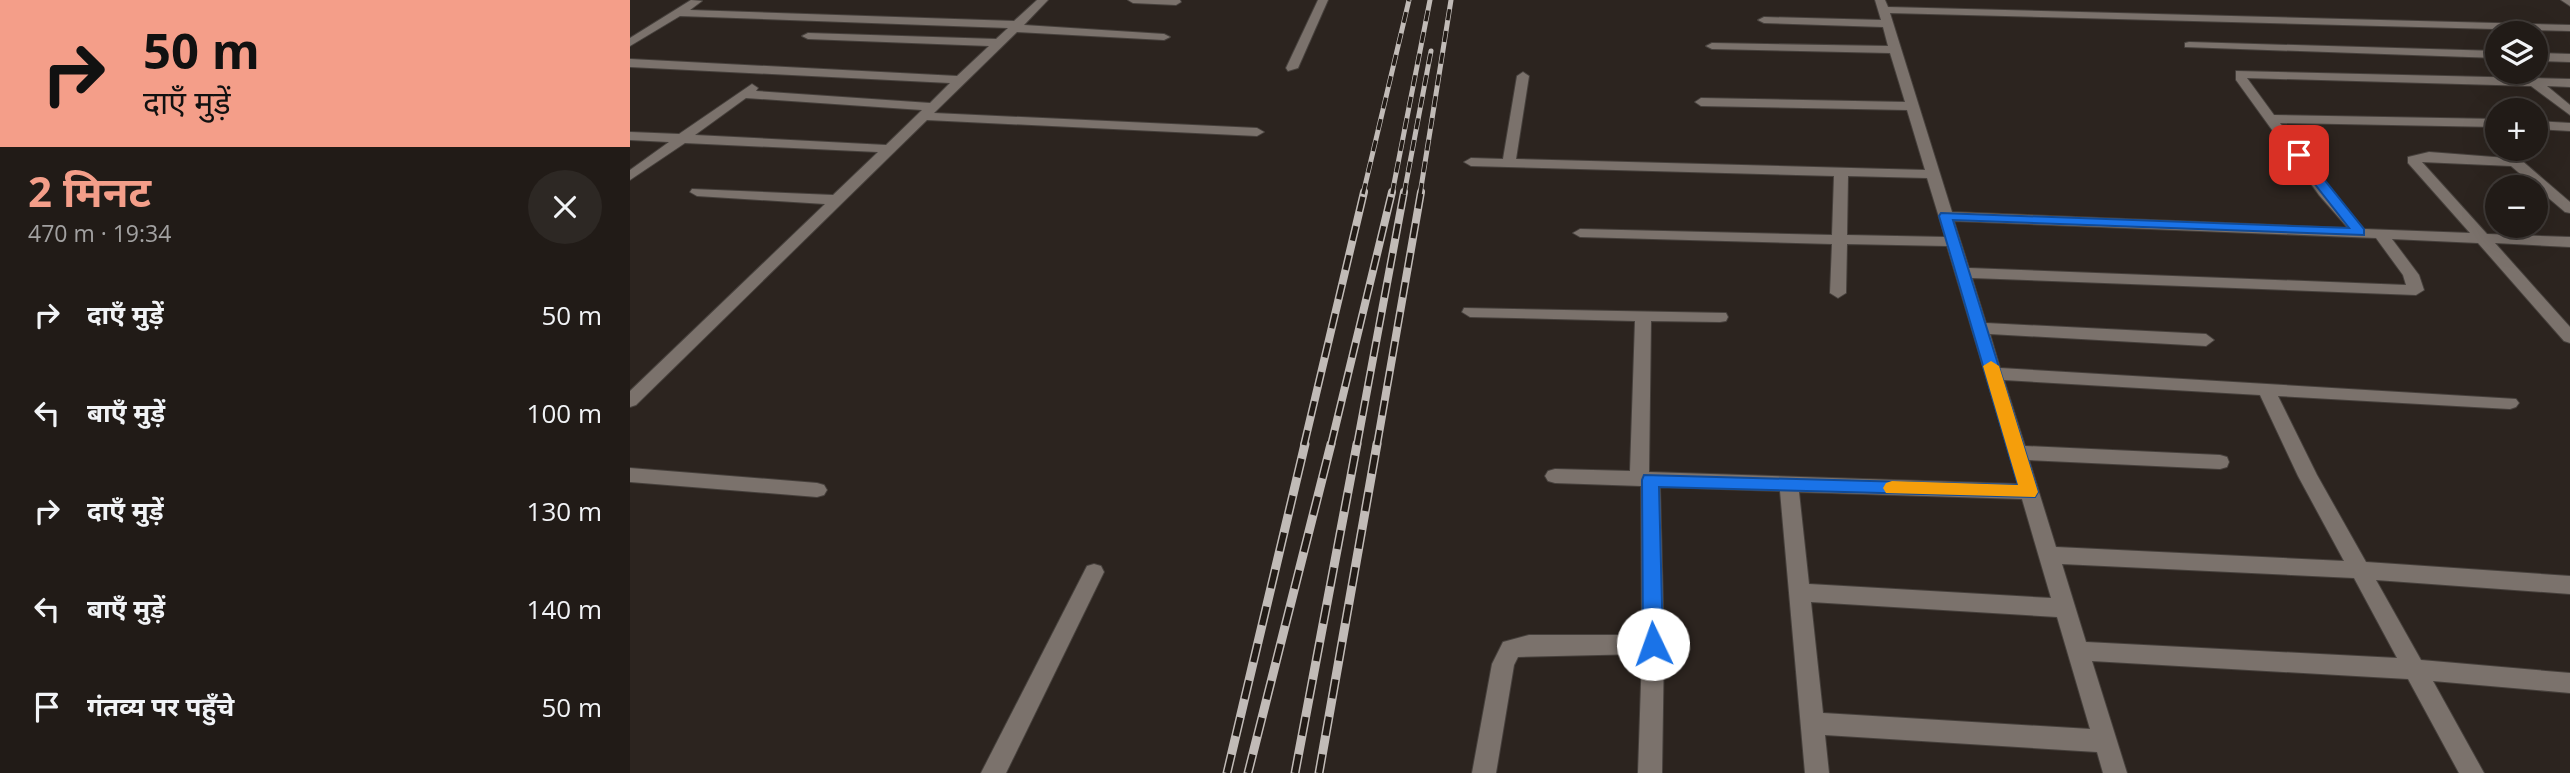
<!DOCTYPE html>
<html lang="hi">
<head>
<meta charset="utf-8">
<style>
	body { margin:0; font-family:"Open Sans","Noto Sans Devanagari",sans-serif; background:#2d2824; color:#f1f3f6; height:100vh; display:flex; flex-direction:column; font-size:26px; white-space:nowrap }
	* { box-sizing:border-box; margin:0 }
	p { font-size:23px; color:#a2a1a1 }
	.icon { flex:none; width:38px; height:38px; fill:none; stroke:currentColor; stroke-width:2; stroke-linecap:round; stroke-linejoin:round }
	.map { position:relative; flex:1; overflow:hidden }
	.details { display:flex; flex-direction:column; background:#211b17; width:630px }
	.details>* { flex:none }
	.hud { background:#f49e89; color:#111; overflow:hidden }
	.fabs { position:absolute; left:1855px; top:21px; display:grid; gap:14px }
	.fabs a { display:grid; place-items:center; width:63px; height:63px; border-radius:50%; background:#211b17; box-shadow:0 7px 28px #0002,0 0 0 2px #3e3936; font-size:35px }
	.pin { position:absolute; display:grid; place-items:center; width:60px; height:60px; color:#fff; margin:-30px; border-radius:14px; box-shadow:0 4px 10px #0006 }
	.me { position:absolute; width:77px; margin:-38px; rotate:357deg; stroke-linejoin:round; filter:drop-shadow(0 0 5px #0008) }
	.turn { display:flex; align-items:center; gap:24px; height:147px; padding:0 28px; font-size:32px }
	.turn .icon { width:91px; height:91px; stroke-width:2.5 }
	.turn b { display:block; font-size:49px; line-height:60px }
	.round { display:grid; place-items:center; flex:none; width:74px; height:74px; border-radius:37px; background:#2d2824 }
	.summary { display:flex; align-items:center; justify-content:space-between; height:119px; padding:0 28px }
	h1 { font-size:42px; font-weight:700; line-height:52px; color:#f49e89 }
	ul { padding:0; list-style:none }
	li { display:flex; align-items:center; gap:21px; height:98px; padding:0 28px }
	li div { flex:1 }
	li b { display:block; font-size:26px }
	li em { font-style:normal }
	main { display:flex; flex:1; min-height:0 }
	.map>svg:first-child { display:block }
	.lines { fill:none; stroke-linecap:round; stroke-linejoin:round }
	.street-casing { stroke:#46403c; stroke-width:2 }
	.street { fill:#7b726c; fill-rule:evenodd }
	.rail-far2-casing { stroke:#c1bbb7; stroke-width:5 }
	.rail-far1-casing { stroke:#c1bbb7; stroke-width:8 }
	.rail-casing { stroke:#c1bbb7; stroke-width:9 }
	.rail-far2 { stroke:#221b16; stroke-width:3.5; stroke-dasharray:11; stroke-linecap:butt }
	.rail-far1 { stroke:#221b16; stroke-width:5; stroke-dasharray:15; stroke-linecap:butt }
	.rail { stroke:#221b16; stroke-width:6; stroke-dasharray:19; stroke-linecap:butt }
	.route { fill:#1a73e8; stroke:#114b97; stroke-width:2 }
	.slow { fill:#f59e0b }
</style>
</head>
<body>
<main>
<section class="details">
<div class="hud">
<div class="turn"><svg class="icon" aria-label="right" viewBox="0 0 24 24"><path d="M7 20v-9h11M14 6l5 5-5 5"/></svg><div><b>50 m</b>दाएँ मुड़ें</div></div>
</div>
<div class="summary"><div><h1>2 मिनट</h1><p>470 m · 19:34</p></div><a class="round"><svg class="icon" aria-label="close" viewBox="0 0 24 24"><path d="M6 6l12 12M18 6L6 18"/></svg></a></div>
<ul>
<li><svg class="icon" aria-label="right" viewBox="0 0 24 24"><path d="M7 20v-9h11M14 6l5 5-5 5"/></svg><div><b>दाएँ मुड़ें</b></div><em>50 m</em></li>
<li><svg class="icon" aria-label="left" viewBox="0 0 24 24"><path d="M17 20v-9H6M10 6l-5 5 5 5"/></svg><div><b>बाएँ मुड़ें</b></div><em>100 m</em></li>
<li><svg class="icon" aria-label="right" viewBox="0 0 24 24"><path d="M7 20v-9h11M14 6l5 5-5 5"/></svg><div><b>दाएँ मुड़ें</b></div><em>130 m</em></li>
<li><svg class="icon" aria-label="left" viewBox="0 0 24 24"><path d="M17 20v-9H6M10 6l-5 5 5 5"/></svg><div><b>बाएँ मुड़ें</b></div><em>140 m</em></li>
<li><svg class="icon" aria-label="arrive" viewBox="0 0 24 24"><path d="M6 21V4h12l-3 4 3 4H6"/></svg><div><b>गंतव्य पर पहुँचे</b></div><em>50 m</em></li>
</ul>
</section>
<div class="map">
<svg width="1940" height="773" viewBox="0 0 1940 773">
	<rect width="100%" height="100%" fill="#2c241f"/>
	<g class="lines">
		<defs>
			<g id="street">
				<path d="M 61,0 L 72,1 L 60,10 L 384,21 L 407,0 L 418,0 L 394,25 L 534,34 L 540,37 L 534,40 L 387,32 L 304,113 L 627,128 L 634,132 L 627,136 L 297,120 L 6,405 L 0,407 L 0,391 L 195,204 L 67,196 L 60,192 L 62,189 L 203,195 L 248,152 L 55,143 L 0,180 L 0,170 L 39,142 L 0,140 L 0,132 L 49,134 L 122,84 L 128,88 L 126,91 L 300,103 L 320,83 L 0,67 L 0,59 L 327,76 L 359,46 L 178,39 L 172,36 L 178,33 L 366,39 L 378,28 L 50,16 L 0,46 L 0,38 ZM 116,98 L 292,110 L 256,145 L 65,135 Z"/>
				<polygon points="498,0 550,0 551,2 546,5 503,3"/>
				<polygon points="688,0 698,0 668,68 658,71 656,68"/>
				<path d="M 1245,0 L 1255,0 L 1258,7 L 1940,25 L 1940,31 L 1260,13 L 1322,212 L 1718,228 L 1689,195 L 1606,80 L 1606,71 L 1940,79 L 1940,87 L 1917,86 L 1940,105 L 1940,115 L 1901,86 L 1617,78 L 1644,115 L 1867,119 L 1867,127 L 1650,123 L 1699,189 L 1734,229 L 1840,233 L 1778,163 L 1778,157 L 1799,152 L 1890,159 L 1940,202 L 1940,213 L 1935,212 L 1881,166 L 1792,162 L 1857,234 L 1940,237 L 1940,247 L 1865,243 L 1940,327 L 1940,343 L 1934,341 L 1848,243 L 1762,239 L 1789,275 L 1794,290 L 1786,295 L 1342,278 L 1356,323 L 1576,334 L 1584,340 L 1576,346 L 1360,334 L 1370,368 L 1886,399 L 1889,403 L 1886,407 L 1880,409 L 1648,396 L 1687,475 L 1736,562 L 1940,576 L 1940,594 L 1746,580 L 1791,660 L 1940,673 L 1940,693 L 1803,681 L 1854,773 L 1829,773 L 1778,679 L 1462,661 L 1497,773 L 1473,773 L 1467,752 L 1195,735 L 1199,773 L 1175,773 L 1150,491 L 1030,487 L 1034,644 L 1032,773 L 1008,773 L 1012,654 L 888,657 L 884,665 L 866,773 L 842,773 L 862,664 L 873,642 L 899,635 L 1012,635 L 1011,486 L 925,483 L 918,481 L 915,476 L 918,471 L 925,469 L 1000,471 L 1005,321 L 840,317 L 832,312 L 834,308 L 1096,313 L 1098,317 L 1096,321 L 1090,322 L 1021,321 L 1019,472 L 1388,484 L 1317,246 L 1217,244 L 1216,293 L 1208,298 L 1200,293 L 1202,244 L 950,237 L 943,233 L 950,229 L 1202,235 L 1204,176 L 841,166 L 834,162 L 841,158 L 873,159 L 887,76 L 893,72 L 899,76 L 886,159 L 1295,170 L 1277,110 L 1071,106 L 1065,102 L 1071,98 L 1275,102 L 1260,53 L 1082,49 L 1076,46 L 1082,43 L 1258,46 L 1253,27 L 1134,23 L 1128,20 L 1134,17 L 1251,20 ZM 1218,176 L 1297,178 L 1315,237 L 1217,235 ZM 1324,221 L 1746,238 L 1773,275 L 1776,285 L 1339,268 ZM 1374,380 L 1630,395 L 1668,476 L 1714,561 L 1426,547 L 1399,460 L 1590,469 L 1597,467 L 1599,462 L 1597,457 L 1590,455 L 1395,446 ZM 1169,492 L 1392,499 L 1421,598 L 1179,584 ZM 1432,564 L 1724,578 L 1767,658 L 1456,642 ZM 1181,602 L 1427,617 L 1460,729 L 1193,713 Z"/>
				<polygon points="1931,0 1940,0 1940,6"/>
				<polygon points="1559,42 1867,51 1867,58 1555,47 1555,43"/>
				<polygon points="1906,53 1940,54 1940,62 1906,61"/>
				<polygon points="1906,121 1940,123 1940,131 1906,129"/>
				<polygon points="0,468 187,483 194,485 197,490 194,495 187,497 0,482"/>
				<polygon points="464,564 471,566 474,572 376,773 351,773 457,566"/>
			</g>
		</defs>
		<use href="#street" class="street-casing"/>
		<use href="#street" class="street"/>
		<defs>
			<g id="rail-far2">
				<polyline points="733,194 779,0"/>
				<polyline points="762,194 800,0"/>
				<polyline points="774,194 801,51"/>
				<polyline points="790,194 821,0"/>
			</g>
			<g id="rail-far1">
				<polyline points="674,445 734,192"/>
				<polyline points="701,445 762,192"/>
				<polyline points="727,445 774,192"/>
				<polyline points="747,445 791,192"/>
			</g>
			<g id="rail">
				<polyline points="597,773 675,444"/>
				<polyline points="618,773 701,444"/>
				<polyline points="665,773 727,444"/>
				<polyline points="689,773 747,444"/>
			</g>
		</defs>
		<use href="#rail-far2" class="rail-far2-casing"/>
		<use href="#rail-far1" class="rail-far1-casing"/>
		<use href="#rail" class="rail-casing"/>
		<use href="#rail-far2" class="rail-far2"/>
		<use href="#rail-far1" class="rail-far1"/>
		<use href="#rail" class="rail"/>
	</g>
	<polygon class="route" points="1669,152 1673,153 1734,229 1734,235 1323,220 1408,492 1405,497 1029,487 1033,644 1030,650 1023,653 1016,650 1013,644 1012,480 1014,475 1388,485 1309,216 1311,213 1719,228 1662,155"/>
	<polygon class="slow" points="1361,361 1369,366 1408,492 1405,497 1256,493 1253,488 1256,483 1262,481 1388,485 1353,366"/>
</svg>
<div class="fabs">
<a><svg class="icon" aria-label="layers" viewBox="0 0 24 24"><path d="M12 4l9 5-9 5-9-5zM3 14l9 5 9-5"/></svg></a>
<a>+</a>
<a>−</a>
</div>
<div class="pin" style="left:1669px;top:155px;background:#d93025"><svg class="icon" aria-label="arrive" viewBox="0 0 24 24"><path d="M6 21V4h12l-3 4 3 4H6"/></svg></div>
<svg class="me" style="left:1023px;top:644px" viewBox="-20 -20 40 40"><circle r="19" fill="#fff"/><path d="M0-13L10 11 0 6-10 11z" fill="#1a73e8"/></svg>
</div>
</main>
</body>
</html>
